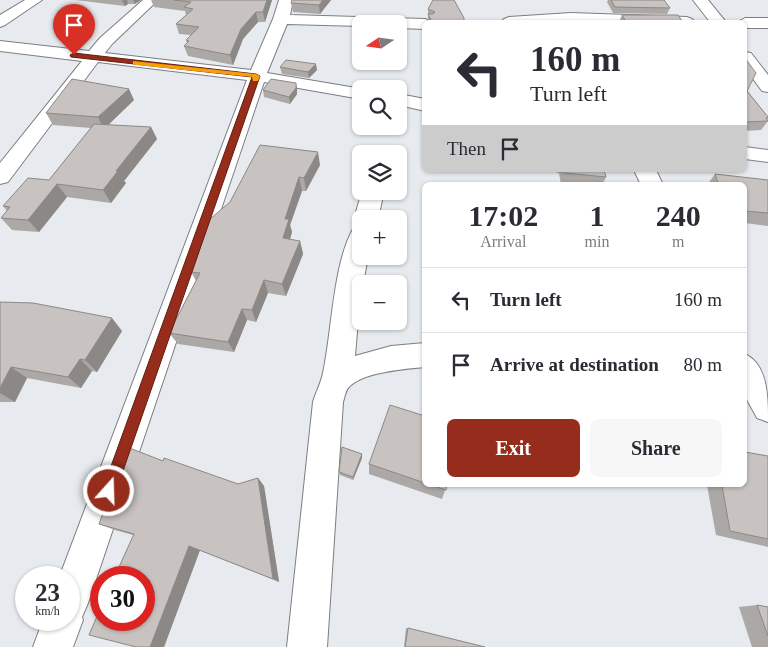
<!DOCTYPE html>
<html lang="en">
<head>
<meta charset="utf-8">
<style>
	body { margin:0; font-family:"Times New Roman",serif; background:#f7f7f7; color:#2b2b33; height:100vh; display:flex; flex-direction:column; font-size:19px; white-space:nowrap }
	* { box-sizing:border-box; margin:0 }
	p { font-size:16px; color:#7c7c81 }
	.icon { flex:none; width:28px; height:28px; fill:none; stroke:currentColor; stroke-width:2; stroke-linecap:round; stroke-linejoin:round }
	.map { position:relative; flex:1; overflow:hidden }
	.side { position:absolute; left:422px; top:182px; width:325px; height:305px; display:flex; flex-direction:column; background:#fff; border-radius:8px; box-shadow:0 1px 4px #0004 }
	.side>* { flex:none }
	.guide { position:absolute; left:422px; top:20px; width:325px; height:152px; border-radius:8px; box-shadow:0 1px 4px #0004; background:#fff; color:#2b2b33; overflow:hidden }
	.needle { width:32px; rotate:257deg }
	.buttons { position:absolute; left:352px; top:15px; display:grid; gap:10px }
	.buttons a { display:grid; place-items:center; width:55px; height:55px; border-radius:8px; background:#fff; box-shadow:0 1px 4px #0004; font-size:25px }
	.speed { position:absolute; left:15px; top:566px; display:flex; gap:10px; font-size:25px; font-weight:700; text-align:center }
	.speed>* { display:grid; place-content:center; width:65px; height:65px; border-radius:50%; background:#fff; box-shadow:0 1px 4px #0004; line-height:1 }
	.speed small { font-size:12px; font-weight:400 }
	.speed .limit { border:8px solid #d22; background:#fff; color:#111 }
	.pin { position:absolute; display:grid; place-items:center; width:42px; height:42px; color:#fff; margin:-51px -21px; border-radius:50% 50% 50% 0; rotate:-45deg; box-shadow:0 0 5px #0007 }
	.pin .icon { rotate:45deg }
	.me { position:absolute; width:55px; margin:-28px; rotate:20deg; stroke-linejoin:round; filter:drop-shadow(0 0 4px #0008) }
	.turn { display:flex; align-items:center; gap:18px; height:105px; padding:0 25px; font-size:22px }
	.turn .icon { width:65px; height:65px; stroke-width:2.5 }
	.turn b { display:block; font-size:35px; line-height:42px }
	.then { display:flex; align-items:center; height:48px; padding:0 25px; background:#0003; gap:10px; font-size:19px }
	.eta { display:flex; justify-content:space-evenly; align-items:center; height:85px; text-align:center }
	.eta b { font-size:30px; font-weight:600; line-height:35px }
	.cta { display:flex; gap:10px; margin-top:auto; padding:10px 25px }
	.cta a { flex:1; height:58px; border-radius:8px; background:#962d1c; color:#fff; font-size:20px; font-weight:600; line-height:58px; text-align:center }
	.cta a+a { background:#f7f7f7; color:#2b2b33 }
	ul { padding:0; list-style:none }
	li { display:flex; align-items:center; gap:15px; height:65px; padding:0 25px; border-top:1px solid #e1e1e2 }
	li div { flex:1 }
	li b { display:block; font-size:19px }
	li em { font-style:normal }
	.map>svg:first-child { display:block }
	.lines { fill:none; stroke-linecap:round; stroke-linejoin:round }
	.street-casing { stroke:#7c7e82; stroke-width:2 }
	.street { fill:#fff; fill-rule:evenodd }
	.wall { fill:#aca8a5 }
	.shaded-wall { fill:#8c8886 }
	.building { fill:#c8c3c0; stroke:#8c8886 }
	.route { fill:#962d1c; stroke:#621d12 }
	.slow { fill:#f59e0b }
</style>
</head>
<body>
<div class="map">
<svg width="768" height="647" viewBox="0 0 768 647">
	<rect width="100%" height="100%" fill="#e7eaee"/>
	<g class="lines">
		<defs>
			<g id="street">
				<polygon points="25,0 42,0 5,25 0,27 0,15"/>
				<polygon points="143,0 158,0 112,44 105,53 251,70 273,19 279,0 293,0 290,15 425,19 432,22 425,22 425,29 399,28 399,24 361,24 361,26 287,24 267,73 362,89 361,99 264,82 88,603 82,617 83,620 73,647 33,647 43,620 69,620 69,578 59,578 247,80 98,62 8,182 0,184 0,163 82,61 0,51 0,41 89,51 100,38"/>
				<polygon points="693,0 708,0 726,22 710,22"/>
				<polygon points="571,13 687,17 692,19 695,22 501,22 504,19 509,17"/>
				<polygon points="745,18 768,18 768,28 745,28 745,22 738,22"/>
				<polygon points="745,52 751,53 768,75 768,92 762,91 745,68"/>
				<polygon points="399,94 425,99 425,111 399,105"/>
				<polygon points="745,147 768,150 768,162 745,159"/>
				<polygon points="634,170 656,170 663,185 641,185"/>
				<polygon points="362,191 384,191 378,219 361,219 361,226 358,225 354,219"/>
				<path d="M 361,226 L 361,256 L 368,256 L 363,284 L 361,284 L 355,356 L 391,346 L 425,343 L 425,367 C 405,369 363,372 349,387 C 345,391 345,397 343,402 L 327,647 L 287,647 L 313,402 C 316,392 321,383 323,373 C 332,332 333,264 353,229 Z"/>
				<path d="M 745,354 C 768,365 768,397 768,422 L 757,418 L 745,396 Z"/>
			</g>
		</defs>
		<use href="#street" class="street-casing"/>
		<use href="#street" class="street"/>
	</g>
	<g class="wall">
		<polygon points="75,0 141,0 135,4 128,4 125,6"/>
		<polygon points="151,0 272,0 265,22 258,22 243,39 233,65 188,56 184,46 187,43 186,40 191,35 179,34 176,24 186,15 185,11 154,7"/>
		<polygon points="331,0 320,14 293,12 291,3"/>
		<polygon points="608,0 664,0 670,8 667,14 613,13 607,2"/>
		<polygon points="428,9 464,22 428,22"/>
		<polygon points="622,15 682,21 699,22 619,22"/>
		<polygon points="745,58 747,91 768,117 767,120 768,121 761,130 745,131"/>
		<polygon points="280,67 317,70 309,78 282,74"/>
		<polygon points="296,83 297,90 297,94 290,104 264,97 263,90"/>
		<polygon points="134,100 108,125 151,127 157,139 124,181 126,183 111,203 67,197 39,232 12,230 1,218 7,211 3,206 49,180 91,128 53,125 46,113"/>
		<polygon points="320,165 306,191 302,191 290,225 292,232 290,240 300,241 303,254 286,296 268,293 256,322 247,320 234,352 178,344 169,333 196,281 191,272 230,202"/>
		<polygon points="556,170 604,170 606,177 602,185 561,185 559,173 557,173"/>
		<polygon points="715,174 768,180 768,226 745,223 745,185 707,185"/>
		<polygon points="0,302 122,331 97,372 92,371 81,388 27,378 15,402 0,402"/>
		<polygon points="425,416 425,485 447,485 442,499 369,474 369,464"/>
		<polygon points="362,454 362,458 353,480 340,475 339,472"/>
		<polygon points="768,456 768,547 716,535 707,485 745,485"/>
		<polygon points="163,461 238,484 258,478 264,486 279,582 200,550 164,647 136,647 133,535 115,530 99,524"/>
		<polygon points="757,605 768,607 768,647 752,647 739,607"/>
		<polygon points="406,628 408,628 485,647 404,647"/>
	</g>
	<g class="shaded-wall">
		<polygon points="122,0 127,0 128,4 125,6"/>
		<polygon points="133,0 141,0 135,4"/>
		<polygon points="267,0 272,0 265,22 263,12"/>
		<polygon points="323,0 331,0 320,14 319,5"/>
		<polygon points="256,12 258,22 243,39 233,65 230,55 241,29"/>
		<polygon points="316,64 317,70 309,78 308,72"/>
		<polygon points="296,83 297,90 297,94 290,104 289,97"/>
		<polygon points="129,89 134,100 104,129 98,117"/>
		<polygon points="151,127 157,139 124,181 126,183 111,203 103,190 116,171"/>
		<polygon points="318,152 320,165 306,191 304,178"/>
		<polygon points="299,177 302,191 290,225 292,232 286,251 283,238 285,219"/>
		<polygon points="57,184 67,197 39,232 28,220"/>
		<polygon points="300,241 303,254 286,296 282,284"/>
		<polygon points="264,280 268,293 256,322 252,310"/>
		<polygon points="242,309 247,320 234,352 228,342"/>
		<polygon points="112,318 122,331 97,372 85,360"/>
		<polygon points="80,359 92,371 81,388 68,377"/>
		<polygon points="11,367 27,378 15,402 0,393 0,388"/>
		<polygon points="362,454 362,458 353,480 353,477"/>
		<polygon points="258,478 264,486 279,582 273,579"/>
		<polygon points="189,546 200,550 164,647 150,647"/>
	</g>
	<g class="building">
		<polygon points="174,0 267,0 263,12 256,12 241,29 230,55 184,46 189,41 186,40 199,27 176,24 193,9 184,7 191,2"/>
		<polygon points="292,0 323,0 319,5 291,3"/>
		<polygon points="433,0 454,0 464,18 464,22 432,22 428,14 433,14 435,12 428,9"/>
		<polygon points="611,0 664,0 670,8 615,7"/>
		<polygon points="622,15 678,15 682,21 699,22 626,22"/>
		<polygon points="745,58 756,73 747,91 768,117 768,118 766,118 768,121 745,122"/>
		<polygon points="286,60 316,64 308,72 280,67"/>
		<polygon points="72,79 129,89 98,117 46,113"/>
		<polygon points="271,79 296,83 296,88 289,97 263,90"/>
		<polygon points="94,124 151,127 116,171 118,171 103,190 57,184 28,220 1,218 10,207 3,206 28,178 49,180"/>
		<polygon points="260,145 318,152 304,178 299,177 285,219 289,219 283,238 300,241 282,284 264,280 252,310 242,309 228,342 169,333 200,273 191,272 210,219 230,202"/>
		<polygon points="565,170 604,170 606,177 565,173"/>
		<polygon points="715,174 768,180 768,213 745,211 745,185 719,185"/>
		<polygon points="0,302 33,303 112,318 85,360 80,359 68,377 11,367 0,388"/>
		<polygon points="390,405 425,416 425,483 369,464"/>
		<polygon points="127,447 163,461 164,458 238,484 258,478 273,579 189,546 150,647 136,647 89,635 101,607 101,620 144,620 144,578 114,578 134,534 99,524"/>
		<polygon points="342,447 362,454 353,477 339,472"/>
		<polygon points="745,452 768,456 768,539 730,531 722,485 745,485"/>
		<polygon points="430,485 447,485 446,490"/>
		<polygon points="757,605 768,607 768,636"/>
		<polygon points="408,628 485,647 405,647"/>
	</g>
	<polygon class="route" points="74,53 256,74 260,76 116,491 114,496 109,498 104,496 102,491 252,77 71,57 70,55"/>
	<polygon class="slow" points="133,61 256,74 260,76 258,81 253,81 252,77 136,65 133,64"/>
</svg>
<div class="buttons">
<a><svg class="needle" viewBox="-14 -14 28 28"><path d="M0-13l5 13h-10z" fill="#e53935"/><path d="M0 13l5-13h-10z" fill="#7c7c81"/></svg></a>
<a><svg class="icon" aria-label="search" viewBox="0 0 24 24"><circle cx="10" cy="10" r="6"/><path d="M15 15l6 6"/></svg></a>
<a><svg class="icon" aria-label="layers" viewBox="0 0 24 24"><path d="M12 4l9 5-9 5-9-5zM3 14l9 5 9-5"/></svg></a>
<a>+</a>
<a>−</a>
</div>
<div class="speed"><div>23<small>km/h</small></div><div class="limit">30</div></div>
<div class="pin" style="left:74px;top:55px;background:#d93025"><svg class="icon" aria-label="arrive" viewBox="0 0 24 24"><path d="M6 21V4h12l-3 4 3 4H6"/></svg></div>
<svg class="me" style="left:109px;top:491px" viewBox="-20 -20 40 40"><circle r="17" fill="#962d1c" stroke="#fff" stroke-width="3"/><path d="M0-11L8 9 0 5-8 9z" fill="#fff"/></svg>
<div class="guide">
<div class="turn"><svg class="icon" aria-label="left" viewBox="0 0 24 24"><path d="M17 20v-9H6M10 6l-5 5 5 5"/></svg><div><b>160 m</b>Turn left</div></div>
<div class="then">Then<svg class="icon" aria-label="arrive" viewBox="0 0 24 24"><path d="M6 21V4h12l-3 4 3 4H6"/></svg></div>
</div>
<section class="side">
<div class="eta">
<div><b>17:02</b><p>Arrival</p></div>
<div><b>1</b><p>min</p></div>
<div><b>240</b><p>m</p></div>
</div>
<ul>
<li><svg class="icon" aria-label="left" viewBox="0 0 24 24"><path d="M17 20v-9H6M10 6l-5 5 5 5"/></svg><div><b>Turn left</b></div><em>160 m</em></li>
<li><svg class="icon" aria-label="arrive" viewBox="0 0 24 24"><path d="M6 21V4h12l-3 4 3 4H6"/></svg><div><b>Arrive at destination</b></div><em>80 m</em></li>
</ul>
<div class="cta"><a>Exit</a><a>Share</a></div>
</section>
</div>
</body>
</html>
